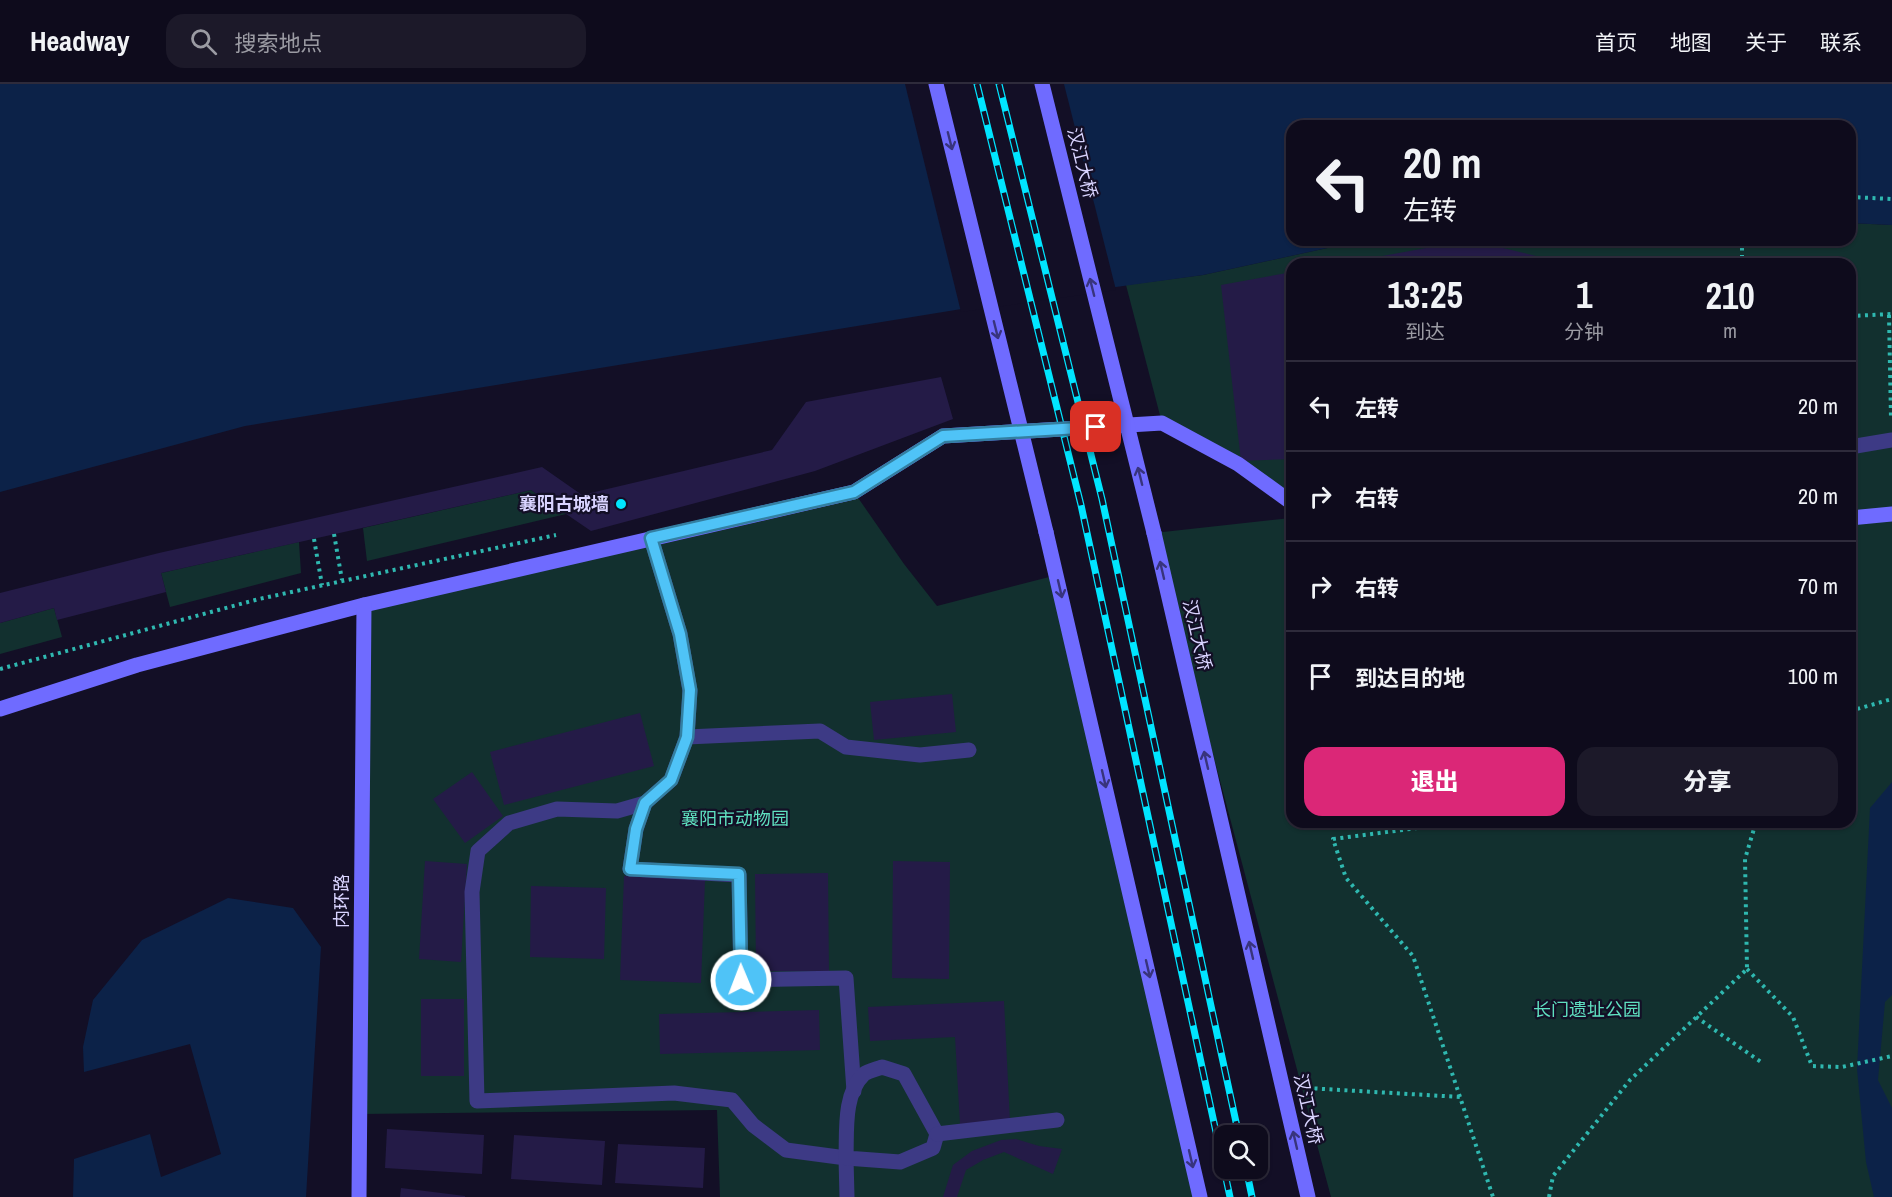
<!DOCTYPE html>
<html lang="zh">
<head>
<meta charset="utf-8">
<style>
	body { margin:0; font-family:"Archivo Narrow","Noto Sans SC",sans-serif; background:#1c1929; color:#f1f3f6; height:100vh; display:flex; flex-direction:column; font-size:22px; white-space:nowrap }
	* { box-sizing:border-box; margin:0 }
	p { font-size:20px; color:#9b9ba3 }
	.icon { flex:none; width:33px; height:33px; fill:none; stroke:currentColor; stroke-width:2; stroke-linecap:round; stroke-linejoin:round }
	.map { position:relative; flex:1; overflow:hidden }
	.panel { position:absolute; left:1286px; top:174px; width:570px; height:570px; display:flex; flex-direction:column; background:#0e0b1c; border-radius:18px; box-shadow:0 2px 4px #0004,0 0 0 2px #2e2b3b }
	.panel>* { flex:none }
	.banner { position:absolute; left:1286px; top:36px; width:570px; height:126px; border-radius:18px; box-shadow:0 2px 4px #0004,0 0 0 2px #2e2b3b; background:#0e0b1c; color:#f1f3f6; overflow:hidden }
	.tools { position:absolute; left:1214px; top:1041px; display:grid; gap:12px }
	.tools a { display:grid; place-items:center; width:54px; height:54px; border-radius:12px; background:#0e0b1c; box-shadow:0 2px 4px #0004,0 0 0 2px #2e2b3b; font-size:30px }
	.pin { position:absolute; display:grid; place-items:center; width:51px; height:51px; color:#fff; margin:-26px; border-radius:12px; box-shadow:0 3px 9px #0006 }
	.me { position:absolute; width:66px; margin:-33px; rotate:359deg; stroke-linejoin:round; filter:drop-shadow(0 0 4px #0008) }
	.turn { display:flex; align-items:center; gap:21px; height:126px; padding:0 18px; font-size:27px }
	.turn .icon { width:78px; height:78px; stroke-width:2.5 }
	.turn b { display:block; font-size:42px; line-height:51px }
	.eta { display:flex; justify-content:space-evenly; align-items:center; height:102px; text-align:center }
	.eta b { font-size:36px; font-weight:800; line-height:42px }
	.action { display:flex; gap:12px; margin-top:auto; padding:12px 18px }
	.action a { flex:1; height:69px; border-radius:18px; background:#db2777; color:#fff; font-size:24px; font-weight:800; line-height:69px; text-align:center }
	.action a+a { background:#1c1929; color:#f1f3f6 }
	ul { padding:0; list-style:none }
	li { display:flex; align-items:center; gap:18px; height:90px; padding:0 18px; border-top:2px solid #2e2b3b }
	li div { flex:1 }
	li b { display:block; font-size:22px }
	li em { font-style:normal }
	header { display:flex; align-items:center; gap:36px; box-sizing:border-box; height:84px; padding:0 30px; background:#0e0b1c; border-bottom:2px solid #2e2b3b }
	header strong { font-size:28px }
	nav { display:flex; gap:33px; margin-inline-start:auto; font-size:21px }
	.search { width:420px; height:54px; background:#1c1929; display:flex; align-items:center; gap:15px; box-sizing:border-box; padding:0 21px; border-radius:18px; color:#9b9ba3; font-size:22px }
	.map>svg:first-child { display:block }
	.green { fill:#12302f }
	.water { fill:#0c2248 }
	.pier { fill:#130f26 }
	.building { fill:#241b47 }
	.lines { fill:none; stroke-linecap:round; stroke-linejoin:round }
	.path { stroke:#2fb8b0; stroke-width:4; stroke-dasharray:3 4.5; stroke-linecap:butt }
	.lane { stroke:#3d3a85; stroke-width:15 }
	.street { stroke:#3d3a85; stroke-width:15 }
	.secondary { stroke:#6f6bff; stroke-width:15 }
	.rail-casing { stroke:#00e5ff; stroke-width:7 }
	.rail { stroke:#130f26; stroke-width:4.5; stroke-dasharray:14; stroke-linecap:butt }
	.secondary-bridge { stroke:#6f6bff; stroke-width:15 }
	.oneway { stroke:#38347d }
	.route-casing { stroke:#337fa1; stroke-width:15 }
	.route { stroke:#4fc3f7; stroke-width:10 }
	.poi-dot { fill:#00e5ff; stroke:#130f26; stroke-width:2 }
	.labels { text-anchor:middle; stroke-width:4.5; stroke-linejoin:round; paint-order:stroke }
	.street-label { font-size:18px; fill:#d9d4ff; stroke:#130f26 }
	.poi-label { font-size:18px; font-weight:bold; fill:#d9d4ff; stroke:#130f26; text-anchor:end }
	.park-label { font-size:18px; fill:#5fe0c0; stroke:#130f26 }
</style>
</head>
<body>
<header>
<strong>Headway</strong>
<div class="search"><svg class="icon" aria-label="search" viewBox="0 0 24 24"><circle cx="10" cy="10" r="6"/><path d="M15 15l6 6"/></svg>搜索地点</div>
<nav><a>首页</a><a>地图</a><a>关于</a><a>联系</a></nav>
</header>
<div class="map">
<svg width="1892" height="1113" viewBox="0 0 1892 1113">
	<rect width="100%" height="100%" fill="#130f26"/>
	<g class="green">
		<polygon points="1850,139 1892,141 1892,1113 1331,1113 1154,449 1291,434 1292,738 1850,738 1850,180 1292,180 1291,419 1162,339 1126,201 1203,191 1364,156 1850,156"/>
		<polygon points="531,406 566,430 367,477 363,444"/>
		<polygon points="854,408 904,480 937,522 1057,491 1200,1113 720,1113 717,1026 360,1030 364,521"/>
		<polygon points="299,458 301,489 170,523 161,489"/>
		<polygon points="54,524 62,553 0,570 0,539"/>
	</g>
	<g class="water">
		<polygon points="0,0 1892,0 1892,141 1850,139 1850,42 1292,42 1292,156 1364,156 1203,191 986,221 245,342 0,408"/>
		<polygon points="1892,698 1892,911 1885,918 1878,996 1892,1024 1892,1113 1874,1113 1866,1078 1857,985 1870,724"/>
		<polygon points="228,814 293,824 321,863 306,1113 73,1113 74,1075 150,1050 161,1093 221,1070 190,960 84,988 83,963 93,916 142,856"/>
	</g>
	<polygon class="pier" points="905,0 1064,0 1116,206 961,228"/>
	<g class="building">
		<polygon points="1470,156 1569,180 1344,180 1344,179"/>
		<polygon points="1292,188 1292,375 1241,377 1221,201"/>
		<polygon points="941,293 953,335 815,387 591,447 531,406 161,489 166,508 57,536 54,524 0,539 0,509 159,469 542,383 582,411 772,366 806,318"/>
		<polygon points="952,610 956,648 874,656 870,618"/>
		<polygon points="640,629 654,682 504,721 490,668"/>
		<polygon points="472,688 503,732 465,759 433,715"/>
		<polygon points="425,777 467,780 461,878 419,875"/>
		<polygon points="893,777 950,778 949,895 892,894"/>
		<polygon points="828,789 829,887 756,887 755,790"/>
		<polygon points="624,792 705,796 701,899 620,896"/>
		<polygon points="531,802 606,804 604,875 530,873"/>
		<rect x="421" y="915" width="43" height="77"/>
		<polygon points="1004,917 1010,1038 960,1040 955,953 870,957 868,923"/>
		<polygon points="819,926 820,966 660,970 659,930"/>
		<polygon points="387,1045 484,1051 482,1090 385,1084"/>
		<polygon points="514,1051 605,1057 602,1101 511,1095"/>
		<polygon points="1016,1055 1039,1062 1062,1065 1053,1090 1004,1068 983,1076 966,1086 957,1113 943,1113 953,1081 972,1067 1001,1056"/>
		<polygon points="618,1060 705,1064 703,1104 615,1099"/>
		<polygon points="401,1104 465,1112 465,1113 400,1113"/>
	</g>
	<g class="lines">
		<g class="path">
			<polyline points="1850,113 1892,115"/>
			<polyline points="1742,156 1742,180"/>
			<polyline points="1889,231 1891,334"/>
			<polyline points="1850,232 1892,230"/>
			<polyline points="334,450 342,496"/>
			<polyline points="314,455 322,501"/>
			<polyline points="0,585 259,515 556,451"/>
			<polyline points="1850,627 1892,615"/>
			<polyline points="1747,885 1793,933 1812,982 1842,983 1892,972"/>
			<polyline points="1696,933 1761,978"/>
			<polyline points="1307,1004 1460,1013 1493,1113"/>
			<polyline points="1460,1013 1413,872 1346,794 1333,755 1464,738"/>
			<polyline points="1549,1113 1553,1092 1630,996 1747,885 1745,775 1756,738"/>
		</g>
		<g class="lane">
			<polyline points="651,454 680,550 690,607 687,653 671,696 645,719 617,727 557,725 509,739 478,767 472,808 477,1017 674,1009 732,1016 753,1041 786,1066 846,1074 847,1113"/>
			<polyline points="687,653 820,647 846,663 920,671 969,666"/>
			<polyline points="645,719 636,745 630,785 739,791 741,896 846,894 854,1007"/>
			<path d="M 882,983 L 904,990 L 937,1050 L 933,1064 L 900,1078 L 846,1074 C 847,1048 843,1010 864,990 C 868,987 877,985 882,983 Z"/>
			<polyline points="937,1050 1057,1036"/>
		</g>
		<polyline class="street" points="1850,363 1892,356"/>
		<g class="secondary">
			<polyline points="1850,434 1892,430"/>
			<polyline points="1046,448 1200,1113"/>
			<polyline points="1154,449 1308,1113"/>
			<polyline points="0,625 137,581 364,521 854,408 943,352 1162,339 1238,380 1292,419"/>
			<polyline points="359,1113 364,521"/>
		</g>
		<defs>
			<g id="rail">
				<polyline points="977,0 1081,421 1230,1113"/>
				<polyline points="999,0 1102,415 1239,1052"/>
				<polyline points="1246,1084 1252,1113"/>
			</g>
		</defs>
		<use href="#rail" class="rail-casing"/>
		<use href="#rail" class="rail"/>
		<g class="secondary-bridge">
			<polyline points="936,0 1046,448"/>
			<polyline points="1042,0 1154,449"/>
		</g>
	</g>
	<defs><path id="oneway-shaft" d="M-6 0H5M1.5-3L5.5 0L1.5 3" fill="none" stroke-width="1.6" stroke-linecap="round" stroke-linejoin="round" transform="scale(1.5)"/></defs>
	<g class="oneway">
		<use href="#oneway-shaft" transform="translate(950 57) rotate(76)"/>
		<use href="#oneway-shaft" transform="translate(1092 203) rotate(-104)"/>
		<use href="#oneway-shaft" transform="translate(996 246) rotate(76)"/>
		<use href="#oneway-shaft" transform="translate(1140 392) rotate(-104)"/>
		<use href="#oneway-shaft" transform="translate(1162 486) rotate(-103)"/>
		<use href="#oneway-shaft" transform="translate(1060 505) rotate(77)"/>
		<use href="#oneway-shaft" transform="translate(1206 676) rotate(-103)"/>
		<use href="#oneway-shaft" transform="translate(1104 695) rotate(77)"/>
		<use href="#oneway-shaft" transform="translate(1251 866) rotate(-103)"/>
		<use href="#oneway-shaft" transform="translate(1148 885) rotate(77)"/>
		<use href="#oneway-shaft" transform="translate(1295 1056) rotate(-103)"/>
		<use href="#oneway-shaft" transform="translate(1191 1075) rotate(77)"/>
	</g>
	<g class="lines">
		<defs>
			<polyline id="route" points="741,896 739,790 630,785 636,745 645,719 671,696 687,653 690,606 680,550 651,454 854,408 943,352 1096,343"/>
		</defs>
		<use href="#route" class="route-casing"/>
		<use href="#route" class="route"/>
	</g>
	<circle class="poi-dot" cx="621" cy="420" r="6"/>
	<g class="labels">
		<g class="street-label">
			<text transform="translate(1082 79) rotate(76)" y="6">汉江大桥</text>
			<text transform="translate(1197 551) rotate(77)" y="6">汉江大桥</text>
			<text transform="translate(342 817) rotate(-90)" y="6">内环路</text>
			<text transform="translate(1308 1025) rotate(77)" y="6">汉江大桥</text>
		</g>
		<g class="poi-label">
			<text x="609" y="426">襄阳古城墙</text>
		</g>
		<g class="park-label">
			<text x="735" y="741">襄阳市动物园</text>
			<text x="1587" y="932">长门遗址公园</text>
		</g>
	</g>
</svg>
<div class="tools">
<a><svg class="icon" aria-label="search" viewBox="0 0 24 24"><circle cx="10" cy="10" r="6"/><path d="M15 15l6 6"/></svg></a>
</div>
<div class="pin" style="left:1096px;top:343px;background:#d93025"><svg class="icon" aria-label="arrive" viewBox="0 0 24 24"><path d="M6 21V4h12l-3 4 3 4H6"/></svg></div>
<svg class="me" style="left:741px;top:896px" viewBox="-20 -20 40 40"><circle r="17" fill="#4fc3f7" stroke="#fff" stroke-width="3"/><path d="M0-11L8 9 0 5-8 9z" fill="#fff"/></svg>
<div class="banner">
<div class="turn"><svg class="icon" aria-label="left" viewBox="0 0 24 24"><path d="M17 20v-9H6M10 6l-5 5 5 5"/></svg><div><b>20 m</b>左转</div></div>
</div>
<section class="panel">
<div class="eta">
<div><b>13:25</b><p>到达</p></div>
<div><b>1</b><p>分钟</p></div>
<div><b>210</b><p>m</p></div>
</div>
<ul>
<li><svg class="icon" aria-label="left" viewBox="0 0 24 24"><path d="M17 20v-9H6M10 6l-5 5 5 5"/></svg><div><b>左转</b></div><em>20 m</em></li>
<li><svg class="icon" aria-label="right" viewBox="0 0 24 24"><path d="M7 20v-9h11M14 6l5 5-5 5"/></svg><div><b>右转</b></div><em>20 m</em></li>
<li><svg class="icon" aria-label="right" viewBox="0 0 24 24"><path d="M7 20v-9h11M14 6l5 5-5 5"/></svg><div><b>右转</b></div><em>70 m</em></li>
<li><svg class="icon" aria-label="arrive" viewBox="0 0 24 24"><path d="M6 21V4h12l-3 4 3 4H6"/></svg><div><b>到达目的地</b></div><em>100 m</em></li>
</ul>
<div class="action"><a>退出</a><a>分享</a></div>
</section>
</div>
</body>
</html>
